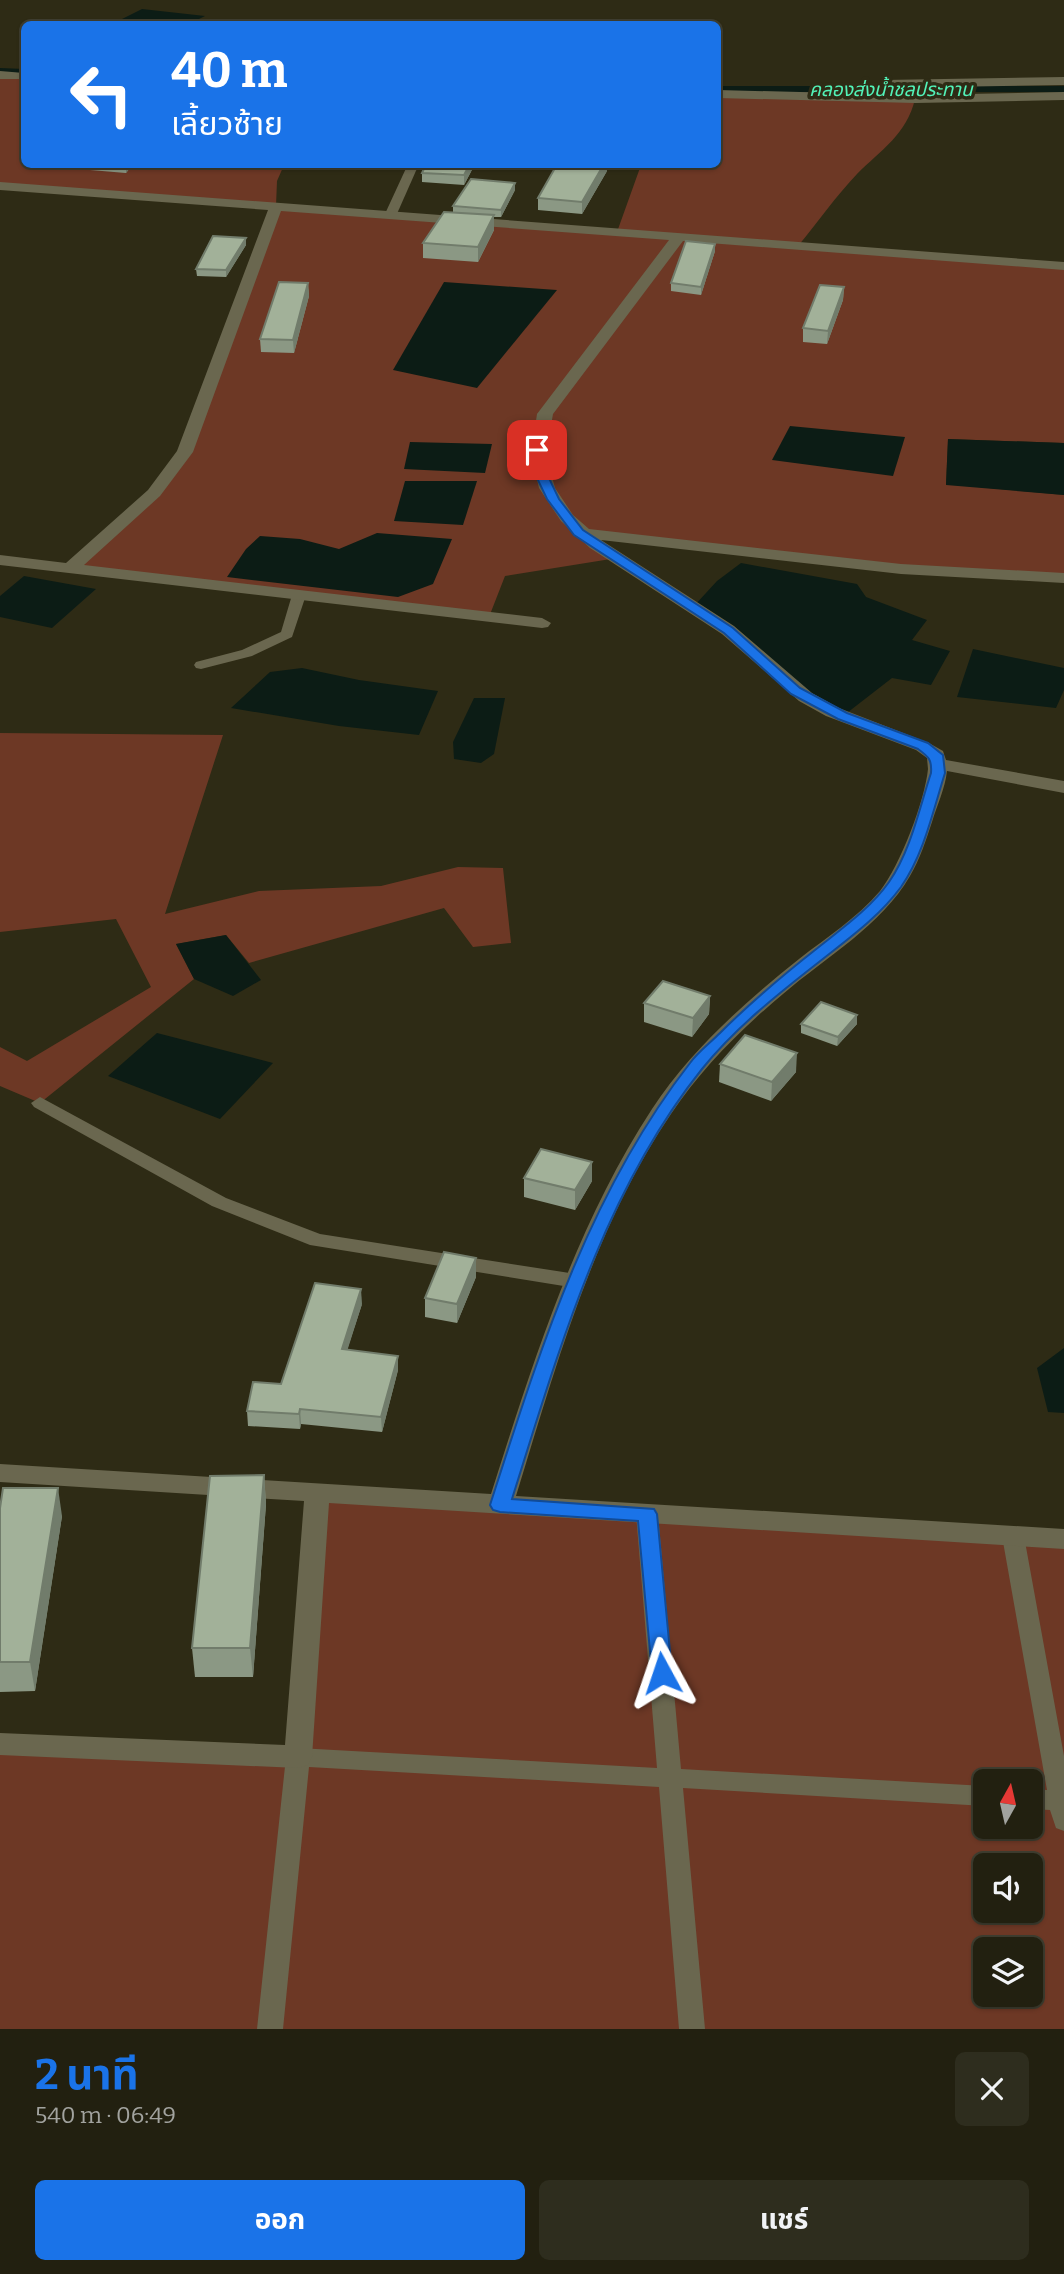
<!DOCTYPE html>
<html lang="th">
<head>
<meta charset="utf-8">
<style>
	body { margin:0; font-family:Bitter,"Noto Sans Thai",serif; background:#2e2d1e; color:#f1f3f6; height:100vh; display:flex; flex-direction:column; font-size:26px; white-space:nowrap }
	* { box-sizing:border-box; margin:0 }
	p { font-size:23px; color:#a2a39f }
	.icon { flex:none; width:38px; height:38px; fill:none; stroke:currentColor; stroke-width:2; stroke-linecap:round; stroke-linejoin:round }
	.map { position:relative; height:2029px; overflow:hidden }
	.details { display:flex; flex-direction:column; background:#222010; flex:1 }
	.details>* { flex:none }
	.hud { position:absolute; left:21px; top:21px; width:700px; height:147px; border-radius:10px; box-shadow:0 2px 5px #0004,0 0 0 2px #3f3e30; background:#1a73e8; color:#fff; overflow:hidden }
	.needle { width:46px; rotate:8deg }
	.fabs { position:absolute; left:973px; top:1769px; display:grid; gap:14px }
	.fabs a { display:grid; place-items:center; width:70px; height:70px; border-radius:10px; background:#222010; box-shadow:0 2px 5px #0004,0 0 0 2px #3f3e30; font-size:35px }
	.pin { position:absolute; display:grid; place-items:center; width:60px; height:60px; color:#fff; margin:-30px; border-radius:14px; box-shadow:0 4px 10px #0006 }
	.me { position:absolute; width:77px; margin:-38px; rotate:355deg; stroke-linejoin:round; filter:drop-shadow(0 0 5px #0008) }
	.turn { display:flex; align-items:center; gap:24px; height:147px; padding:0 35px; font-size:32px }
	.turn .icon { width:91px; height:91px; stroke-width:2.5 }
	.turn b { display:block; font-size:49px; line-height:60px }
	.round { display:grid; place-items:center; flex:none; width:74px; height:74px; border-radius:10px; background:#2e2d1e }
	.head { display:flex; align-items:center; justify-content:space-between; height:119px; padding:0 35px }
	h1 { font-size:42px; font-weight:700; line-height:52px; color:#1a73e8 }
	.action { display:flex; gap:14px; margin-top:auto; padding:14px 35px }
	.action a { flex:1; height:80px; border-radius:10px; background:#1a73e8; color:#fff; font-size:28px; font-weight:700; line-height:80px; text-align:center }
	.action a+a { background:#2e2d1e; color:#f1f3f6 }
	.map>svg:first-child { display:block }
	.green { fill:#6d3825; fill-rule:evenodd }
	.water { fill:#0c1c15 }
	.lines { fill:none; stroke-linecap:round; stroke-linejoin:round }
	.stream { stroke:#0c1c15; stroke-width:6 }
	.service { fill:#6a674f; fill-rule:evenodd }
	.minor { fill:#6a674f; fill-rule:evenodd }
	.wall { fill:#8b9884 }
	.shaded-wall { fill:#717c6b }
	.building { fill:#a2b199; stroke:#717c6b; stroke-width:2 }
	.route { fill:#1a73e8; stroke:#114b97; stroke-width:2 }
	.labels { text-anchor:middle; stroke-width:7; stroke-linejoin:round; paint-order:stroke }
	.far-water-label { font-size:19px; font-style:italic; fill:#52f2b8; stroke:#2e2b15 }
</style>
</head>
<body>
<div class="map">
<svg width="1064" height="2029" viewBox="0 0 1064 2029">
	<rect width="100%" height="100%" fill="#2e2b15"/>
	<g class="green">
		<path d="M 0,75 L 24,76 L 24,164 L 284,165 L 277,181 L 276,206 L 617,232 L 641,165 L 718,164 L 718,94 L 915,99 C 907,134 881,150 857,174 C 836,196 818,222 798,246 L 1064,266 L 1064,443 L 948,439 L 946,484 L 1064,495 L 1064,578 L 901,569 L 580,533 L 617,558 L 505,576 L 489,617 L 70,568 L 171,473 L 276,207 L 0,186 Z"/>
		<polygon points="0,733 223,735 165,914 259,891 381,886 458,867 503,868 511,943 473,947 444,908 249,963 226,935 176,944 194,979 40,1103 0,1086 0,1047 27,1061 151,987 116,919 0,932"/>
		<path d="M 317,1494 L 1064,1539 L 1064,2029 L 0,2029 L 0,1744 L 298,1757 ZM 985,1782 L 1031,1782 L 1031,1827 L 985,1827 ZM 985,1866 L 1031,1866 L 1031,1911 L 985,1911 ZM 985,1950 L 1031,1950 L 1031,1995 L 985,1995 Z"/>
	</g>
	<g class="water">
		<polygon points="142,9 205,16 189,24 118,21"/>
		<polygon points="444,282 557,290 477,388 393,370"/>
		<polygon points="790,426 905,437 893,476 772,460"/>
		<polygon points="948,439 1064,443 1064,495 946,485"/>
		<polygon points="410,442 492,444 485,473 404,469"/>
		<polygon points="405,481 477,481 463,525 394,521"/>
		<polygon points="377,533 452,539 433,584 398,597 227,577 246,549 260,536 300,539 339,549"/>
		<polygon points="741,563 857,584 866,597 927,620 912,640 950,651 931,685 892,678 843,716 694,606 717,581"/>
		<polygon points="24,576 96,589 52,628 0,617 0,596"/>
		<polygon points="973,649 1064,668 1064,690 1056,708 957,697"/>
		<polygon points="302,668 359,680 438,691 419,735 339,726 231,708 270,672"/>
		<polygon points="474,698 505,698 494,754 481,763 454,759 453,742"/>
		<polygon points="226,935 261,980 233,996 194,979 176,944"/>
		<polygon points="157,1033 273,1063 220,1119 108,1076"/>
		<polygon points="1064,1348 1064,1413 1048,1412 1037,1368"/>
	</g>
	<g class="lines">
		<g class="stream">
			<polyline points="0,71 24,72"/>
			<polyline points="718,89 1064,89"/>
		</g>
		<g class="service">
			<polygon points="408,164 419,164 396,216 386,218 384,216"/>
			<polygon points="299,591 306,595 292,637 252,656 201,669 196,668 194,665 196,662 242,650 281,632 292,595"/>
			<polygon points="40,1097 226,1198 320,1234 576,1274 583,1276 586,1281 583,1286 576,1288 310,1245 212,1206 34,1107 31,1103"/>
			<polygon points="647,1506 655,1508 658,1514 681,1769 985,1786 985,1806 683,1788 705,2029 679,2029 659,1787 309,1767 283,2029 257,2029 286,1757 290,1750 298,1748 657,1768 636,1514 639,1508"/>
			<polygon points="1013,1528 1021,1530 1024,1536 1064,1756 1064,1831 1056,1828 1050,1810 1031,1809 1031,1789 1047,1790 1002,1536 1005,1530"/>
		</g>
		<g class="minor">
			<polygon points="0,71 24,73 24,79 0,79"/>
			<polygon points="1064,77 1064,85 884,88 878,84 884,80"/>
			<polygon points="718,90 915,95 1064,92 1064,100 915,103 718,98"/>
			<path d="M 0,182 L 1064,262 L 1064,270 L 683,241 L 553,414 L 546,454 L 555,488 L 573,515 L 589,529 L 901,564 L 1064,573 L 1064,583 L 901,574 L 601,540 L 734,626 L 812,693 L 839,708 L 929,743 L 943,751 L 946,760 L 1064,781 L 1064,793 L 947,771 C 945,789 937,805 932,822 C 926,840 920,859 910,876 C 881,926 826,957 783,994 C 740,1030 702,1068 671,1114 C 594,1227 556,1366 516,1496 L 1064,1529 L 1064,1549 L 329,1503 L 312,1757 L 308,1765 L 298,1768 L 0,1755 L 0,1733 L 285,1745 L 304,1501 L 0,1482 L 0,1464 L 491,1494 C 533,1362 575,1227 652,1109 C 691,1050 744,1003 799,959 C 827,937 857,918 880,891 C 900,866 925,800 928,769 L 927,758 L 916,750 L 826,716 L 799,701 L 722,634 L 590,548 L 561,521 L 539,488 L 531,454 L 537,414 L 669,240 L 281,211 L 193,452 L 160,496 L 84,565 L 542,618 L 551,623 L 548,627 L 542,628 L 0,565 L 0,555 L 66,563 L 148,490 L 177,451 L 268,210 L 0,190 Z"/>
		</g>
	</g>
	<g class="wall">
		<polygon points="66,164 133,164 126,173 66,168"/>
		<polygon points="426,164 475,164 464,185 422,182 422,173"/>
		<polygon points="607,171 582,214 538,210 538,198"/>
		<polygon points="515,190 501,217 494,217 494,230 478,262 423,258 423,243 453,212 453,206"/>
		<polygon points="246,238 246,245 226,277 197,276 196,269"/>
		<polygon points="715,244 715,251 701,295 671,291 671,283"/>
		<polygon points="308,283 309,296 294,353 261,352 260,339"/>
		<polygon points="844,287 843,300 827,344 803,342 803,328"/>
		<polygon points="710,996 709,1014 692,1037 644,1022 644,1003"/>
		<polygon points="857,1015 857,1024 837,1046 801,1033 801,1024"/>
		<polygon points="720,1064 796,1072 771,1101 719,1082"/>
		<polygon points="524,1178 592,1181 575,1210 524,1197"/>
		<polygon points="476,1258 476,1277 457,1323 425,1317 425,1298"/>
		<polygon points="362,1304 347,1350 398,1370 382,1432 301,1424 300,1429 248,1426 247,1411 281,1384"/>
		<polygon points="264,1475 266,1504 253,1677 195,1677 192,1648"/>
		<polygon points="0,1508 62,1516 35,1691 0,1692"/>
	</g>
	<g class="shaded-wall">
		<polygon points="126,164 133,164 126,173"/>
		<polygon points="470,164 475,164 464,185 464,175"/>
		<polygon points="604,164 607,164 607,171 582,214 582,202"/>
		<polygon points="515,183 515,190 501,217 501,210"/>
		<polygon points="494,215 494,230 478,262 478,247"/>
		<polygon points="246,238 246,245 226,277 226,270"/>
		<polygon points="715,244 715,251 701,295 701,287"/>
		<polygon points="308,283 309,296 294,353 293,340"/>
		<polygon points="844,287 843,300 827,344 828,331"/>
		<polygon points="710,996 709,1014 692,1037 693,1018"/>
		<polygon points="857,1015 857,1024 837,1046 838,1037"/>
		<polygon points="797,1053 796,1072 771,1101 772,1082"/>
		<polygon points="592,1162 592,1181 575,1210 575,1190"/>
		<polygon points="476,1258 476,1277 457,1323 457,1304"/>
		<polygon points="361,1289 362,1304 343,1364 342,1349"/>
		<polygon points="398,1356 398,1370 382,1432 381,1417"/>
		<polygon points="300,1409 301,1424 300,1429 299,1414"/>
		<polygon points="264,1475 266,1504 253,1677 250,1648"/>
		<polygon points="58,1488 62,1516 35,1691 30,1662"/>
	</g>
	<g class="building">
		<polygon points="426,164 470,164 464,175 422,173"/>
		<polygon points="563,164 604,164 582,202 538,198 555,168 560,169"/>
		<polygon points="471,179 515,183 501,210 453,206"/>
		<polygon points="444,212 494,215 478,247 423,243"/>
		<polygon points="213,236 246,238 226,270 196,269"/>
		<polygon points="686,241 715,244 701,287 671,283"/>
		<polygon points="279,282 308,283 293,340 260,339"/>
		<polygon points="820,285 844,287 828,331 803,328"/>
		<polygon points="663,981 710,996 693,1018 644,1003"/>
		<polygon points="821,1002 857,1015 838,1037 801,1024"/>
		<polygon points="745,1035 797,1053 772,1082 720,1064"/>
		<polygon points="541,1149 592,1162 575,1190 524,1178"/>
		<polygon points="444,1252 476,1258 457,1304 425,1298"/>
		<polygon points="315,1283 361,1289 342,1349 398,1356 381,1417 300,1409 299,1414 247,1411 253,1382 281,1384"/>
		<polygon points="264,1475 250,1648 192,1648 210,1476"/>
		<polygon points="3,1488 58,1488 30,1662 0,1662 0,1508"/>
	</g>
	<path class="route" d="M 537,447 L 543,450 L 547,474 L 559,499 L 583,530 L 733,628 L 800,688 L 847,713 L 928,743 L 943,755 L 945,773 C 933,811 924,854 901,887 C 879,917 848,939 819,962 C 778,994 735,1028 702,1069 C 603,1193 559,1350 512,1499 L 654,1509 L 657,1514 L 672,1673 L 669,1678 L 662,1681 L 655,1678 L 652,1673 L 638,1521 L 500,1512 L 493,1510 L 490,1505 C 540,1350 588,1194 690,1063 C 698,1052 710,1043 720,1033 C 750,1003 782,976 815,950 C 841,929 870,909 889,882 C 911,850 919,809 931,773 C 932,760 929,757 918,749 L 838,719 L 791,694 L 724,633 L 574,535 L 547,499 L 535,474 L 531,450 Z"/>
	<g class="labels">
		<g class="far-water-label">
			<text x="891" y="96">คลองส่งน้ำชลประทาน</text>
		</g>
	</g>
</svg>
<div class="fabs">
<a><svg class="needle" viewBox="-14 -14 28 28"><path d="M0-13l5 13h-10z" fill="#e53935"/><path d="M0 13l5-13h-10z" fill="#a2a39f"/></svg></a>
<a><svg class="icon" aria-label="sound" viewBox="0 0 24 24"><path d="M4 9h4l5-4v14l-5-4H4zM17 9q2 3 0 6"/></svg></a>
<a><svg class="icon" aria-label="layers" viewBox="0 0 24 24"><path d="M12 4l9 5-9 5-9-5zM3 14l9 5 9-5"/></svg></a>
</div>
<div class="pin" style="left:537px;top:450px;background:#d93025"><svg class="icon" aria-label="arrive" viewBox="0 0 24 24"><path d="M6 21V4h12l-3 4 3 4H6"/></svg></div>
<svg class="me" style="left:662px;top:1673px" viewBox="-20 -20 40 40"><path d="M0-17L14 15 0 8-14 15z" fill="#1a73e8" stroke="#fff" stroke-width="4"/></svg>
<div class="hud">
<div class="turn"><svg class="icon" aria-label="left" viewBox="0 0 24 24"><path d="M17 20v-9H6M10 6l-5 5 5 5"/></svg><div><b>40 m</b>เลี้ยวซ้าย</div></div>
</div>
</div>
<section class="details">
<div class="head"><div><h1>2 นาที</h1><p>540 m · 06:49</p></div><a class="round"><svg class="icon" aria-label="close" viewBox="0 0 24 24"><path d="M6 6l12 12M18 6L6 18"/></svg></a></div>
<div class="action"><a>ออก</a><a>แชร์</a></div>
</section>
</body>
</html>
